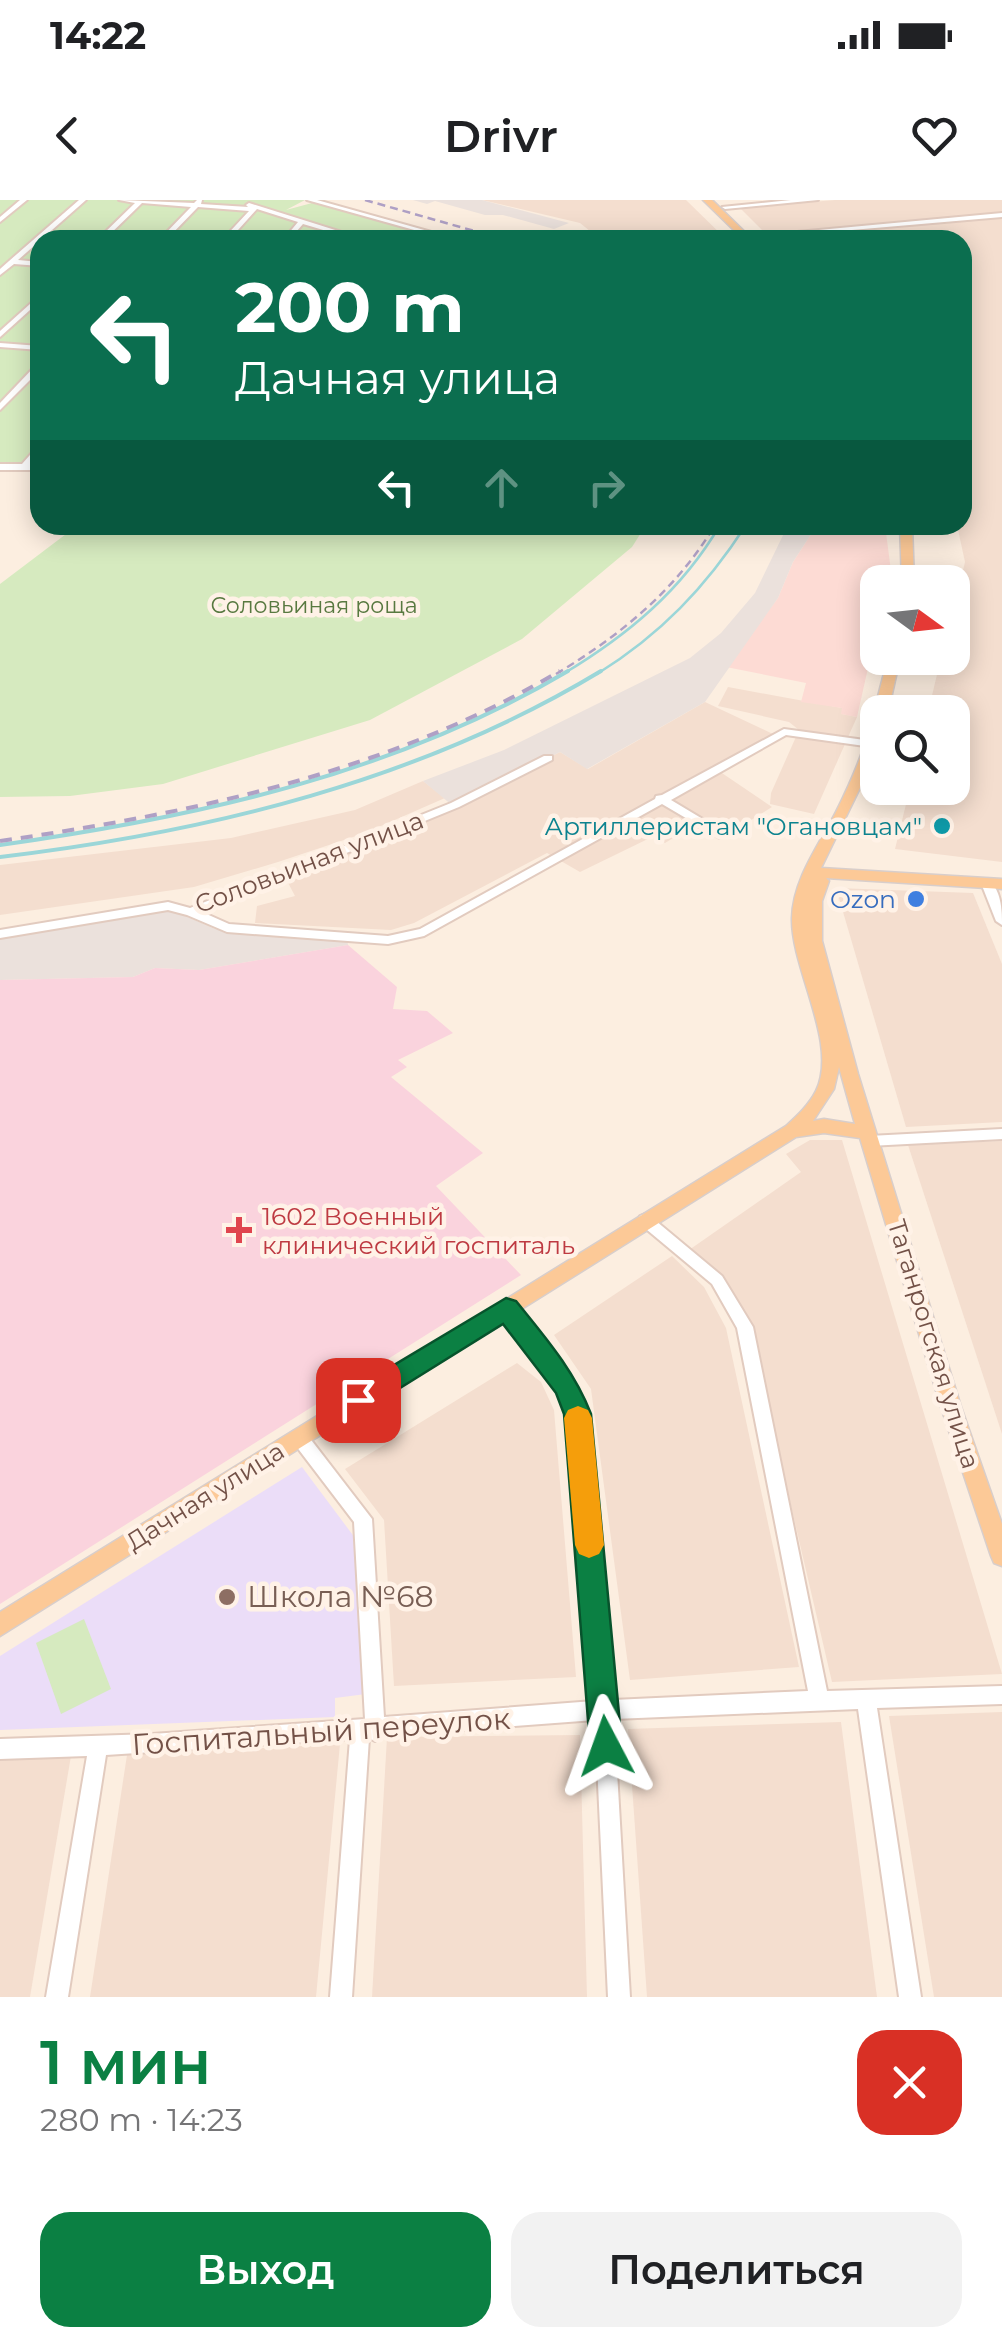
<!DOCTYPE html>
<html lang="ru">
<head>
<meta charset="utf-8">
<style>
	body { margin:0; font-family:Montserrat,sans-serif; background:#f2f2f2; color:#202124; height:100vh; display:flex; flex-direction:column; font-size:38px; white-space:nowrap }
	* { box-sizing:border-box; margin:0 }
	p { font-size:32px; color:#757577 }
	.icon { flex:none; width:55px; height:55px; fill:none; stroke:currentColor; stroke-width:2; stroke-linecap:round; stroke-linejoin:round }
	.map { position:relative; height:1797px; overflow:hidden }
	.details { display:flex; flex-direction:column; background:#fff; flex:1 }
	.details>* { flex:none }
	.guide { position:absolute; left:30px; top:30px; width:942px; height:305px; border-radius:30px; box-shadow:0 5px 25px #0003; background:#0b6e4f; color:#fff; overflow:hidden }
	.needle { width:65px; rotate:105deg }
	.buttons { position:absolute; left:860px; top:365px; display:grid; gap:20px }
	.buttons a { display:grid; place-items:center; width:110px; height:110px; border-radius:20px; background:#fff; box-shadow:0 5px 25px #0003; font-size:50px }
	.pin { position:absolute; display:grid; place-items:center; width:85px; height:85px; color:#fff; margin:-42px; border-radius:20px; box-shadow:0 5px 15px #0006 }
	.me { position:absolute; width:110px; margin:-55px; rotate:356deg; stroke-linejoin:round; filter:drop-shadow(0 0 8px #0008) }
	.turn { display:flex; align-items:center; gap:35px; height:210px; padding:0 40px; font-size:45px }
	.turn .icon { width:130px; height:130px; stroke-width:2.5 }
	.turn b { display:block; font-size:70px; line-height:85px }
	.lanes { display:flex; align-items:center; height:95px; padding:0 40px; background:#0003; justify-content:center; gap:50px; direction:ltr }
	.lanes .off { opacity:.35 }
	.round { display:grid; place-items:center; flex:none; width:105px; height:105px; border-radius:30px; background:#f2f2f2 }
	.overview { display:flex; align-items:center; justify-content:space-between; height:170px; padding:0 40px }
	h1 { font-size:60px; font-weight:600; line-height:75px; color:#0b8043 }
	.button { display:flex; gap:20px; margin-top:auto; padding:20px 40px }
	.button a { flex:1; height:115px; border-radius:30px; background:#0b8043; color:#fff; font-size:40px; font-weight:600; line-height:115px; text-align:center }
	.button a+a { background:#f2f2f2; color:#202124 }
	.status { display:flex; justify-content:space-between; align-items:center; height:70px; padding:0 50px; background:#fff; direction:ltr }
	.status svg { height:28px; fill:currentColor }
	header { display:flex; justify-content:space-between; align-items:center; height:130px; padding:0 40px; background:#fff; font-size:45px; font-weight:600 }
	.map>svg:first-child { display:block }
	.residential { fill:#f4decf }
	.commercial { fill:#fddbd4 }
	.industrial { fill:#ebe1dc }
	.education { fill:#ebddf8 }
	.medical { fill:#fad3dd }
	.green { fill:#d6eabf }
	.lines { fill:none; stroke-linecap:round; stroke-linejoin:round }
	.stream-far1 { stroke:#9bd6d8; stroke-width:2.5 }
	.stream { stroke:#9bd6d8; stroke-width:4 }
	.minor-casing { stroke:#e2cbbf; stroke-width:4 }
	.major-casing { stroke:#d8cecb; stroke-width:3 }
	.minor { fill:#fff; fill-rule:evenodd }
	.major { fill:#fcc997; fill-rule:evenodd }
	.rail-far1 { stroke:#afa0c5; stroke-width:2.5; stroke-dasharray:8 5; stroke-linecap:butt }
	.rail { stroke:#afa0c5; stroke-width:4; stroke-dasharray:12 9; stroke-linecap:butt }
	.route { fill:#0b8043; stroke:#07532c; stroke-width:2.5 }
	.slow { fill:#f59e0b }
	.culture-dot { fill:#0f9aa8; stroke:#fff2e7; stroke-width:4 }
	.shop-dot { fill:#3f7fe0; stroke:#fff2e7; stroke-width:4 }
	.health-dot { fill:#e0444e; stroke:#fff2e7; stroke-width:4 }
	.education-dot { fill:#8d6e63; stroke:#fff2e7; stroke-width:4 }
	.labels { text-anchor:middle; stroke-width:9; stroke-linejoin:round; paint-order:stroke }
	.far-park-label { font-size:22px; fill:#587940; stroke:#fff2e7 }
	.culture-label { font-size:25px; fill:#0d838f; stroke:#fff2e7; text-anchor:end }
	.street-label { font-size:25px; fill:#735147; stroke:#fff2e7 }
	.shop-label { font-size:25px; fill:#366cbe; stroke:#fff2e7; text-anchor:end }
	.health-label { font-size:25px; fill:#be3a42; stroke:#fff2e7; text-anchor:start }
	.near-education-label { font-size:30px; fill:#785e54; stroke:#fff2e7; text-anchor:start }
	.near-street-label { font-size:30px; fill:#735147; stroke:#fff2e7 }
</style>
</head>
<body>
<div class="status"><b>14:22</b><svg viewBox="0 0 49 12"><path d="M0 12V9h3v3zM5 12V6h3v6zM10 12V3h3v9zM15 12V0h3v12zM26 1h20v11H26zM47 4h2v5h-2z"/></svg></div>
<header><svg class="icon" aria-label="back" viewBox="0 0 24 24"><path d="M15 5l-7 7 7 7"/></svg>Drivr<svg class="icon" aria-label="heart" viewBox="0 0 24 24"><path d="M12 20l-8-8c-3-5 5-10 8-4 3-6 11-1 8 4z"/></svg></header>
<div class="map">
<svg width="1002" height="1797" viewBox="0 0 1002 1797">
	<rect width="100%" height="100%" fill="#fceee0"/>
	<g class="residential">
		<polygon points="482,0 686,0 727,40 601,40 580,23"/>
		<polygon points="835,0 1002,0 1002,14 765,33 740,8"/>
		<polygon points="1002,17 1002,662 895,649 910,588 952,588 952,512 928,512 941,458 952,458 953,412 965,362 957,325 962,325 962,40 792,40 788,36"/>
		<polygon points="728,487 842,508 842,514 857,517 814,614 770,604 771,593 799,530 789,522 718,506"/>
		<polygon points="705,502 773,534 713,567 772,607 719,640 693,626 665,643 654,636 580,672 547,653 414,723 391,730 255,723 257,706 295,696 285,677 413,625 560,552 588,569"/>
		<polygon points="423,581 445,598 365,633 278,662 194,687 0,715 0,665 231,638 355,610"/>
		<polygon points="836,688 973,693 1002,764 1002,922 906,927"/>
		<polygon points="810,940 842,940 1002,1474 832,1482 751,1134 689,1050 801,972 786,954"/>
		<polygon points="1002,941 1002,1234 908,945"/>
		<polygon points="672,1056 704,1087 726,1128 799,1467 630,1480 591,1189 554,1135"/>
		<polygon points="517,1163 541,1182 554,1210 576,1477 394,1486 384,1320 345,1269"/>
		<polygon points="1002,1512 1002,1797 934,1797 889,1516"/>
		<polygon points="841,1522 877,1797 647,1797 628,1529"/>
		<polygon points="580,1535 587,1797 372,1797 387,1537"/>
		<polygon points="340,1544 316,1797 90,1797 127,1555"/>
		<polygon points="71,1556 30,1797 0,1797 0,1559"/>
	</g>
	<polygon class="commercial" points="817,325 885,325 891,371 888,382 878,382 877,428 857,517 841,514 842,508 801,502 806,483 726,467 778,398 793,362"/>
	<g class="industrial">
		<polygon points="413,0 482,0 569,23 554,29 503,15 485,15 435,1 427,4"/>
		<polygon points="788,325 817,325 793,362 778,398 705,502 587,569 560,552 453,606 423,581 504,550 690,458 721,433 755,393"/>
		<polygon points="154,711 176,712 215,729 347,739 348,745 199,770 155,768 133,777 0,780 0,736"/>
	</g>
	<polygon class="education" points="302,1267 355,1338 366,1494 335,1498 335,1517 0,1530 0,1456"/>
	<polygon class="medical" points="348,745 397,787 393,809 427,811 453,833 398,860 407,867 391,877 483,953 436,986 521,1075 0,1404 0,780 133,777 155,768 199,770"/>
	<g class="green">
		<polygon points="0,0 305,0 286,10 312,3 448,40 40,40 40,264 0,265"/>
		<polygon points="78,325 646,325 632,347 522,439 370,520 163,584 70,596 0,597 0,384"/>
		<polygon points="84,1419 111,1489 61,1514 36,1443"/>
	</g>
	<g class="lines">
		<g class="stream-far1">
			<path d="M 563,474 C 628,435 682,390 720,325"/>
			<path d="M 597,474 C 660,435 706,387 746,325"/>
		</g>
		<g class="stream">
			<path d="M 0,645 C 198,617 394,574 568,471"/>
			<path d="M 0,657 C 209,632 419,581 601,471"/>
		</g>
		<defs>
			<g id="minor">
				<polygon points="20,0 27,0 0,22 0,17"/>
				<polygon points="79,0 86,0 18,60 40,62 40,66 14,64 0,75 0,69 9,61"/>
				<polygon points="119,0 194,3 197,0 202,0 201,4 248,7 246,5 249,3 367,40 357,40 303,24 289,40 283,40 298,22 257,9 229,40 222,40 249,11 198,7 166,40 159,40 191,7 142,3 104,40 97,40 135,3"/>
				<polygon points="307,0 317,0 460,40 450,40"/>
				<polygon points="791,0 818,0 725,9 722,7"/>
				<polygon points="1002,13 1002,17 746,39 743,37"/>
				<polygon points="40,95 40,101 0,137 0,131"/>
				<polygon points="0,143 40,146 40,150 0,147"/>
				<polygon points="37,164 40,164 40,170 0,210 0,203"/>
				<polygon points="37,247 40,247 40,254 31,264 40,264 40,270 0,270 0,264 22,264"/>
				<polygon points="784,529 872,541 877,544 872,547 786,535 671,600 721,630 721,634 713,634 662,604 424,736 388,744 227,732 187,715 168,710 0,738 0,730 168,702 190,708 451,603 544,556 552,556 552,560 459,607 202,712 229,724 388,736 420,729 655,599 656,596 662,595"/>
				<path d="M 987,679 C 1001,688 1002,709 1002,725 L 996,721 L 981,683 Z"/>
				<polygon points="1002,929 1002,939 869,946 864,945 862,941 864,937 869,936"/>
				<polygon points="645,1014 650,1016 722,1076 753,1127 827,1491 1002,1486 1002,1504 877,1508 921,1797 899,1797 858,1509 614,1519 630,1797 608,1797 595,1520 382,1536 375,1541 369,1538 352,1797 330,1797 350,1539 106,1555 68,1797 46,1797 87,1556 0,1559 0,1539 152,1534 365,1519 354,1322 293,1242 291,1237 293,1232 299,1230 305,1232 372,1319 384,1517 594,1501 570,1214 560,1191 501,1114 498,1109 501,1104 506,1103 511,1104 573,1182 586,1214 613,1500 808,1491 737,1128 712,1084 640,1024 638,1020 640,1016"/>
			</g>
			<g id="major">
				<polygon points="703,0 712,0 753,40 744,40"/>
				<polygon points="900,325 912,325 914,382 902,382"/>
				<polygon points="888,458 900,458 888,512 878,512 878,515 874,512"/>
				<path d="M 878,522 L 878,549 L 873,561 L 821,668 L 1002,679 L 1002,689 L 826,678 L 829,681 L 822,701 L 822,741 L 858,874 L 961,1207 L 1002,1324 L 1002,1366 L 994,1363 L 991,1356 L 941,1207 L 860,938 L 824,933 L 796,937 L 0,1436 L 0,1412 L 786,926 C 797,916 809,905 816,891 C 839,843 791,770 792,718 C 793,679 819,645 836,612 C 850,584 862,556 871,526 ZM 839,867 L 855,924 L 824,919 L 813,921 L 834,889 Z"/>
			</g>
		</defs>
		<use href="#minor" class="minor-casing"/>
		<use href="#major" class="major-casing"/>
		<use href="#minor" class="minor"/>
		<use href="#major" class="major"/>
		<g class="rail-far1">
			<polyline points="365,0 506,40"/>
			<path d="M 556,474 C 621,435 676,390 715,325"/>
		</g>
		<path class="rail" d="M 0,641 C 194,613 389,572 560,471"/>
	</g>
	<path class="route" d="M 506,1098 L 516,1101 C 545,1137 574,1170 591,1214 L 622,1546 L 617,1557 L 606,1562 L 595,1557 L 590,1546 L 564,1214 L 556,1193 L 503,1124 L 368,1208 L 358,1212 L 349,1208 L 345,1200 L 349,1192 Z"/>
	<polygon class="slow" points="578,1206 588,1210 592,1218 604,1345 599,1354 589,1358 579,1354 575,1345 564,1218 568,1210"/>
	<circle class="culture-dot" cx="942" cy="626" r="10"/>
	<circle class="shop-dot" cx="916" cy="699" r="10"/>
	<path class="health-dot" d="M234 1015h10v10h10v10h-10v10h-10v-10h-10v-10h10z"/>
	<circle class="education-dot" cx="227" cy="1397" r="10"/>
	<g class="labels">
		<g class="far-park-label">
			<text x="314" y="413">Соловьиная роща</text>
		</g>
		<g class="culture-label">
			<text x="922" y="635">Артиллеристам "Огановцам"</text>
		</g>
		<g class="street-label">
			<text transform="translate(309 662) rotate(-21)" y="9">Соловьиная улица</text>
			<text transform="translate(934 1144) rotate(73)" y="9">Таганрогская улица</text>
			<text transform="translate(205 1296) rotate(-32)" y="9">Дачная улица</text>
		</g>
		<g class="shop-label">
			<text x="896" y="708">Ozon</text>
		</g>
		<g class="health-label">
			<text x="262" y="1025">1602 Военный<tspan x="262" dy="29">клинический госпиталь</tspan></text>
		</g>
		<g class="near-education-label">
			<text x="247" y="1407">Школа №68</text>
		</g>
		<g class="near-street-label">
			<text transform="translate(321 1532) rotate(-4)" y="10">Госпитальный переулок</text>
		</g>
	</g>
</svg>
<div class="buttons">
<a><svg class="needle" viewBox="-14 -14 28 28"><path d="M0-13l5 13h-10z" fill="#e53935"/><path d="M0 13l5-13h-10z" fill="#757577"/></svg></a>
<a><svg class="icon" aria-label="search" viewBox="0 0 24 24"><circle cx="10" cy="10" r="6"/><path d="M15 15l6 6"/></svg></a>
</div>
<div class="pin" style="left:358px;top:1200px;background:#d93025"><svg class="icon" aria-label="arrive" viewBox="0 0 24 24"><path d="M6 21V4h12l-3 4 3 4H6"/></svg></div>
<svg class="me" style="left:606px;top:1546px" viewBox="-20 -20 40 40"><path d="M0-17L14 15 0 8-14 15z" fill="#0b8043" stroke="#fff" stroke-width="4"/></svg>
<div class="guide">
<div class="turn"><svg class="icon" aria-label="left" viewBox="0 0 24 24"><path d="M17 20v-9H6M10 6l-5 5 5 5"/></svg><div><b>200 m</b>Дачная улица</div></div>
<div class="lanes"><svg class="icon" aria-label="left" viewBox="0 0 24 24"><path d="M17 20v-9H6M10 6l-5 5 5 5"/></svg><svg class="icon off" aria-label="ahead" viewBox="0 0 24 24"><path d="M12 20V5M6 11l6-6 6 6"/></svg><svg class="icon off" aria-label="right" viewBox="0 0 24 24"><path d="M7 20v-9h11M14 6l5 5-5 5"/></svg></div>
</div>
</div>
<section class="details">
<div class="overview"><div><h1>1 мин</h1><p>280 m · 14:23</p></div><a class="round" style="background:#d93025;color:#fff"><svg class="icon" aria-label="close" viewBox="0 0 24 24"><path d="M6 6l12 12M18 6L6 18"/></svg></a></div>
<div class="button"><a>Выход</a><a>Поделиться</a></div>
</section>
</body>
</html>
